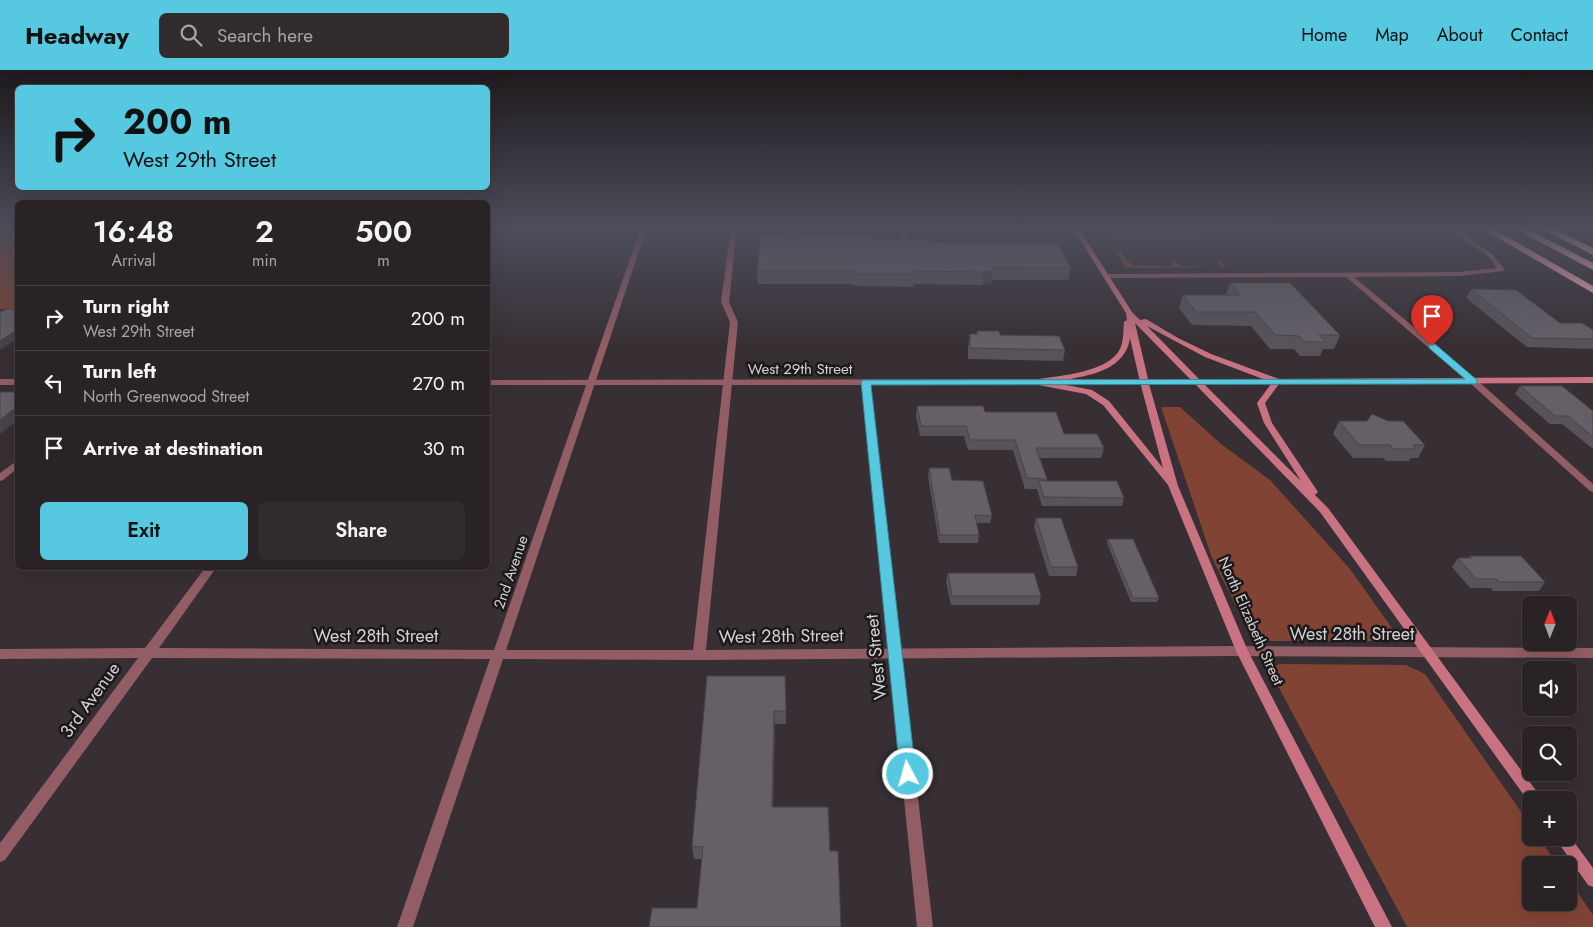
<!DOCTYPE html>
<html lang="en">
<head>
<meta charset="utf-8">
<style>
	body { margin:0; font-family:Jost,sans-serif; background:#312b2e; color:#f1f3f6; height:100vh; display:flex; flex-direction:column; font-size:19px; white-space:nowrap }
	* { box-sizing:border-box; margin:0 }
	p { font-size:16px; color:#a5a4a7 }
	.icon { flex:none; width:28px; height:28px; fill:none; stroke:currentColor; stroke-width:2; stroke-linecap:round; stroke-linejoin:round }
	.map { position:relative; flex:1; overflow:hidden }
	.drawer { position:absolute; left:15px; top:130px; width:475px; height:370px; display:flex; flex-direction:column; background:#292326; border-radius:8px; box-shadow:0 5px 20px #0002,0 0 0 1px #454043 }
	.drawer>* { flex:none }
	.top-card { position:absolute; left:15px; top:15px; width:475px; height:105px; border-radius:8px; box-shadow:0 5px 20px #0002,0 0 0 1px #454043; background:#56c9e0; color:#111; overflow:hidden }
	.needle { width:32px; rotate:1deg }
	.buttons { position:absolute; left:1522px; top:526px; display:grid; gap:10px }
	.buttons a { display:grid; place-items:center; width:55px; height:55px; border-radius:8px; background:#292326; box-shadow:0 5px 20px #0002,0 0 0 1px #454043; font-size:25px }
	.pin { position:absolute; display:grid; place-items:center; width:42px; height:42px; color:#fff; margin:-51px -21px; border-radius:50% 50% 50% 0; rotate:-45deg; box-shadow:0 0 5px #0007 }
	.pin .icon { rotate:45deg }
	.me { position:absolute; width:55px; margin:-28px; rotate:354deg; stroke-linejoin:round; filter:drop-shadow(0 0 4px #0008) }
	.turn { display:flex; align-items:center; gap:18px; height:105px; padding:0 25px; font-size:22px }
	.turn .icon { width:65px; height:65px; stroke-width:2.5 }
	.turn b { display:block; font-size:35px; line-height:42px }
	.eta { display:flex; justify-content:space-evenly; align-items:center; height:85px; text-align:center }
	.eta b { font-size:30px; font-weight:600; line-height:35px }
	.action { display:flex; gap:10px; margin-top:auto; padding:10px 25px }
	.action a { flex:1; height:58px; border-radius:8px; background:#56c9e0; color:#111; font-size:20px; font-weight:600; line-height:58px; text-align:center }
	.action a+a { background:#312b2e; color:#f1f3f6 }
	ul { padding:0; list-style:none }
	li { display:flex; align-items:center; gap:15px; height:65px; padding:0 25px; border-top:1px solid #454043 }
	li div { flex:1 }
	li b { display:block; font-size:19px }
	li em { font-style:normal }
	header { display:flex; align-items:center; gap:30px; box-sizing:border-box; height:70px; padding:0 25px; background:#56c9e0; color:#111 }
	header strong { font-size:24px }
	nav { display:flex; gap:28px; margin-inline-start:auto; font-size:18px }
	.search { width:350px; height:45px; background:#312b2e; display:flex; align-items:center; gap:12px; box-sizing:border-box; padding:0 18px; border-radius:8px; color:#a5a4a7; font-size:19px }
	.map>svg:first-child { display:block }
	.green { fill:#814434 }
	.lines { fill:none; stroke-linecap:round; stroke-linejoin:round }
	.minor { fill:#935d65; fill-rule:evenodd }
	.tertiary { fill:#935d65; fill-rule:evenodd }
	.secondary { fill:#c97382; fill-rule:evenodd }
	.motorway { fill:#f8a8b4; fill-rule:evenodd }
	.wall { fill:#575359 }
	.shaded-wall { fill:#474348 }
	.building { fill:#656067; stroke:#474348 }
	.route { fill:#56c9e0; stroke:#388392 }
	.labels { text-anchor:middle; stroke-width:5; stroke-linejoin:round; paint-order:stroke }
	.street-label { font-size:15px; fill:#d4cfd2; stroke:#1c191a }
	.near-street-label { font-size:18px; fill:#d4cfd2; stroke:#1c191a }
</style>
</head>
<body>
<header>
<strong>Headway</strong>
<div class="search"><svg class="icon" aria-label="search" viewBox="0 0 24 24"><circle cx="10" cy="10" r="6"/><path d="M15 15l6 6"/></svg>Search here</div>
<nav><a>Home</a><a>Map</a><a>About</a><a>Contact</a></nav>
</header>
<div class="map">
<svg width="1593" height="857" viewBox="0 0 1593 857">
	<rect width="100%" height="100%" fill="#372f33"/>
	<g class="green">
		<rect x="0" y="157" width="17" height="82"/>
		<polygon points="1115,180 1121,181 1127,191 1135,196 1174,196 1172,192 1174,191 1181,196 1221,197 1218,192 1220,191 1227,197 1126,198"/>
		<polygon points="1161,337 1180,337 1221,374 1270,410 1350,499 1394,561 1395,566 1389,571 1271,571 1253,566 1248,560 1212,488"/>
		<polygon points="1280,594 1406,595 1425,604 1531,756 1531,768 1539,768 1558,795 1531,795 1531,832 1569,832 1569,810 1593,845 1593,857 1407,857 1271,603 1274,596"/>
	</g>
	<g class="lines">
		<g class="minor">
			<polygon points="641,157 647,157 506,580 693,580 730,252 721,232 731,157 737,157 729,232 738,252 706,580 1233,576 1593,578 1593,588 1233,586 699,590 503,589 413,857 397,857 490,589 152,588 5,790 0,792 0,773 138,588 0,589 0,579 145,578 205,498 216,498 159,578 494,580"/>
			<polygon points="789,157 795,157 794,170 789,169"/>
			<polygon points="899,157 905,157 908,170 904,170"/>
			<polygon points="1446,157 1453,157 1492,184 1505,200 1504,201 1459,206 1354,207 1477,310 1593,414 1593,422 1590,421 1471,314 1346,207 1106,208 1103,206 1106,204 1459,202 1497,198 1488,186"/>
			<polygon points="18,390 18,398 3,410 0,411 0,403"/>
		</g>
		<g class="tertiary">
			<rect x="0" y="309" width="18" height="6"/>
			<polygon points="1144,309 1148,312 1147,314 870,315 933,857 917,857 862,315 488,315 488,310"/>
		</g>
		<g class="secondary">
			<path d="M 1072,157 L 1078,157 L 1132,242 L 1140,250 L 1146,249 L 1178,268 L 1211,284 L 1279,309 L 1593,307 L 1593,313 L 1279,314 L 1265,333 L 1272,353 L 1318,422 L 1315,425 L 1328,438 L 1540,726 L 1542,730 L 1531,730 L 1531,735 L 1320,442 L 1195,314 L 1149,314 L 1178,416 L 1248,581 L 1392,857 L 1375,857 L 1236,581 L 1168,415 L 1103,335 L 1086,324 L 1038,315 L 1034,312 L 1038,309 C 1060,306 1109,302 1120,279 C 1124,271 1123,260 1124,252 L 1127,250 L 1126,243 ZM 1135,253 L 1190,309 L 1148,309 ZM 1147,256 L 1205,287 L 1263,309 L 1199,309 ZM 1130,268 L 1140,312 L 1163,398 L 1109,331 L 1092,320 L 1051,312 C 1080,307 1125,304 1130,268 ZM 1204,314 L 1271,314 L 1257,333 L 1264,353 L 1301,411 Z"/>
			<polygon points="1569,765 1593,798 1593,817 1588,815 1555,768 1569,768"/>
		</g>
		<g class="motorway">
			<polygon points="1479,157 1490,157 1593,216 1593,223"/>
			<polygon points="1511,157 1523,157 1593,193 1593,200"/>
			<polygon points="1538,157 1550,157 1593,178 1593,185"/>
		</g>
	</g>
	<g class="wall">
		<polygon points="1104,157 1204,157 1200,169 1112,169"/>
		<polygon points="874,170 982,174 1071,198 1068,210 992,210 991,214 982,215 914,214 914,217 857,216 851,214 758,214 757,201"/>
		<polygon points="1230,213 1340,265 1334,279 1323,279 1320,286 1300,286 1294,279 1270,279 1251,256 1192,255 1179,238 1183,225 1226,225"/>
		<polygon points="1471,219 1560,253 1593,260 1593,279 1527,277 1466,228"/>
		<polygon points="977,261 1000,265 1065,280 1063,291 968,289 968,276 970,264 976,264"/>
		<polygon points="1520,316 1593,341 1593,379 1562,354 1550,354 1515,324"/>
		<polygon points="917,336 985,342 1064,364 1104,378 1101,388 1040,388 1047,409 1046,411 1124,428 1122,436 1042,436 1037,419 1025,419 1013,380 968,380 964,366 920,366 916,346"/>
		<polygon points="1339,351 1425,375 1418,388 1411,388 1409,391 1386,391 1383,388 1353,388 1333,364"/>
		<polygon points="929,398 952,410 992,446 990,453 976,453 979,465 978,473 939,473 928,406"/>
		<polygon points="1036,448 1078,497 1076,506 1049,506 1034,457"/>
		<polygon points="1108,469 1159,528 1157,532 1131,532 1107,473"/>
		<polygon points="1470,486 1545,512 1539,521 1493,521 1491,518 1470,518 1452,497 1458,488 1468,488"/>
		<polygon points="948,503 1041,526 1039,535 951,535 946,512"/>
		<polygon points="785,606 786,654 775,654 773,737 697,838 702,789 694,789 692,776"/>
	</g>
	<g class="shaded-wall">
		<polygon points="993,201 991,214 982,215 983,202"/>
		<polygon points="18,259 18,268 0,280 0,271"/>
		<polygon points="18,336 18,350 0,364 0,350"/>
		<polygon points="774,641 775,654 773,750 772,737"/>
	</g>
	<g class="building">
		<polygon points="761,165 874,165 874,170 932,170 932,172 982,173 982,174 1058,174 1071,198 992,198 993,201 983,202 914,201 915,204 858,204 852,201 757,201"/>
		<polygon points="1230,213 1290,213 1340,265 1319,265 1326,272 1305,272 1299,266 1275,265 1255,242 1196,242 1183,225 1241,225"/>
		<polygon points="1471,219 1516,220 1560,253 1582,253 1593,260 1593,269 1532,268"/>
		<polygon points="7,239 18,239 18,259 0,271 0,242"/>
		<polygon points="977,261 999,261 1000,265 1059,266 1065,280 970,278 970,264 978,264"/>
		<polygon points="1520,316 1562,316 1593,341 1593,346 1591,346 1593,348 1593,367 1568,346 1555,346"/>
		<polygon points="0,322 18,322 18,336 0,350"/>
		<polygon points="917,336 983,336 985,342 1056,342 1064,364 1097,364 1104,378 1036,378 1047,409 1027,408 1015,370 970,370 966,356 921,356"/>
		<polygon points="1372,344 1388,351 1403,351 1425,375 1413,375 1416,379 1393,379 1390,375 1359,375 1339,351 1367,351"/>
		<polygon points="929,398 949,398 952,410 983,411 992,446 975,445 979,465 940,465"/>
		<polygon points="1039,411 1117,411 1124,428 1044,427"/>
		<polygon points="1036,448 1061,448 1078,497 1051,497"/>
		<polygon points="1108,469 1133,469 1159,528 1133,528"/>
		<polygon points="1470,486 1521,486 1545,512 1499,512 1497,509 1476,509 1458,488 1472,488"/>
		<polygon points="948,503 1034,503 1041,526 952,526"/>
		<polygon points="707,606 785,606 786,641 774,641 772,737 828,737 830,781 838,781 841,857 649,857 652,838 697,838 703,777 692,776"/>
	</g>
	<linearGradient id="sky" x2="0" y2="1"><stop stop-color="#1e1a1c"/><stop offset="0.57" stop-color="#4d4d5b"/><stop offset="1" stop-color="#4d4d5b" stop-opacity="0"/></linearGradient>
	<rect width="1593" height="277" fill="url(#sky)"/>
	<polygon class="route" points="1429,274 1435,274 1477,310 1477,314 871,315 916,704 914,709 908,711 903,709 900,704 861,312 863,310 1465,309 1429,278"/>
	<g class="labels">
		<g class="street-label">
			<text x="800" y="304">West 29th Street</text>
			<text transform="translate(511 502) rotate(-71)" y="5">2nd Avenue</text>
			<text transform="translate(1251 551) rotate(66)" y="5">North Elizabeth Street</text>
		</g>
		<g class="near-street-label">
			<text x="1352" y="570">West 28th Street</text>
			<text x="376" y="572">West 28th Street</text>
			<text transform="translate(781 566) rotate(-1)" y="6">West 28th Street</text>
			<text transform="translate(876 587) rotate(-96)" y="6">West Street</text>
			<text transform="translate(90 630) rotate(-54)" y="6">3rd Avenue</text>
		</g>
	</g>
</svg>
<div class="buttons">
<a><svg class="needle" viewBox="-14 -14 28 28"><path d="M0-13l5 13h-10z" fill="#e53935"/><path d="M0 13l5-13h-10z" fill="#a5a4a7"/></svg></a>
<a><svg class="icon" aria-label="sound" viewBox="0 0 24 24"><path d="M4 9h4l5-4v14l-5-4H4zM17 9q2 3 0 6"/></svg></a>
<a><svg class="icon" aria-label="search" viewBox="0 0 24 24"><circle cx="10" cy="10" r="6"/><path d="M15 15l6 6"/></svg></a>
<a>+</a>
<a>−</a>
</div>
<div class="pin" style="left:1432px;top:276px;background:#d93025"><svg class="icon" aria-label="arrive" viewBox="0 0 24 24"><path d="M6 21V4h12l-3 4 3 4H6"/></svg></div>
<svg class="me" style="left:908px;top:704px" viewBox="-20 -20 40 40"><circle r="17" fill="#56c9e0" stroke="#fff" stroke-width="3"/><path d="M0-11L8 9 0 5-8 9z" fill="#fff"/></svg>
<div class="top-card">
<div class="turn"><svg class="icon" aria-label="right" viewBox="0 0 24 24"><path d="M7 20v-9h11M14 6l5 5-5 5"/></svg><div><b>200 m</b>West 29th Street</div></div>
</div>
<section class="drawer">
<div class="eta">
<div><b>16:48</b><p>Arrival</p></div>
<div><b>2</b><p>min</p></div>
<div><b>500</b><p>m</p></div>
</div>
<ul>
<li><svg class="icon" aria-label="right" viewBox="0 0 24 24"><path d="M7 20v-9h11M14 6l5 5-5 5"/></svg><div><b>Turn right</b><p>West 29th Street</p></div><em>200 m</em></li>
<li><svg class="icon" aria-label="left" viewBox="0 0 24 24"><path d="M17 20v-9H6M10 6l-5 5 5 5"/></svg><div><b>Turn left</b><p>North Greenwood Street</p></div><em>270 m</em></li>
<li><svg class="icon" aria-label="arrive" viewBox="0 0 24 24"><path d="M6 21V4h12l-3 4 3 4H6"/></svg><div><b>Arrive at destination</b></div><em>30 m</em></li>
</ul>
<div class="action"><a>Exit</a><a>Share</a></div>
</section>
</div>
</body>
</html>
